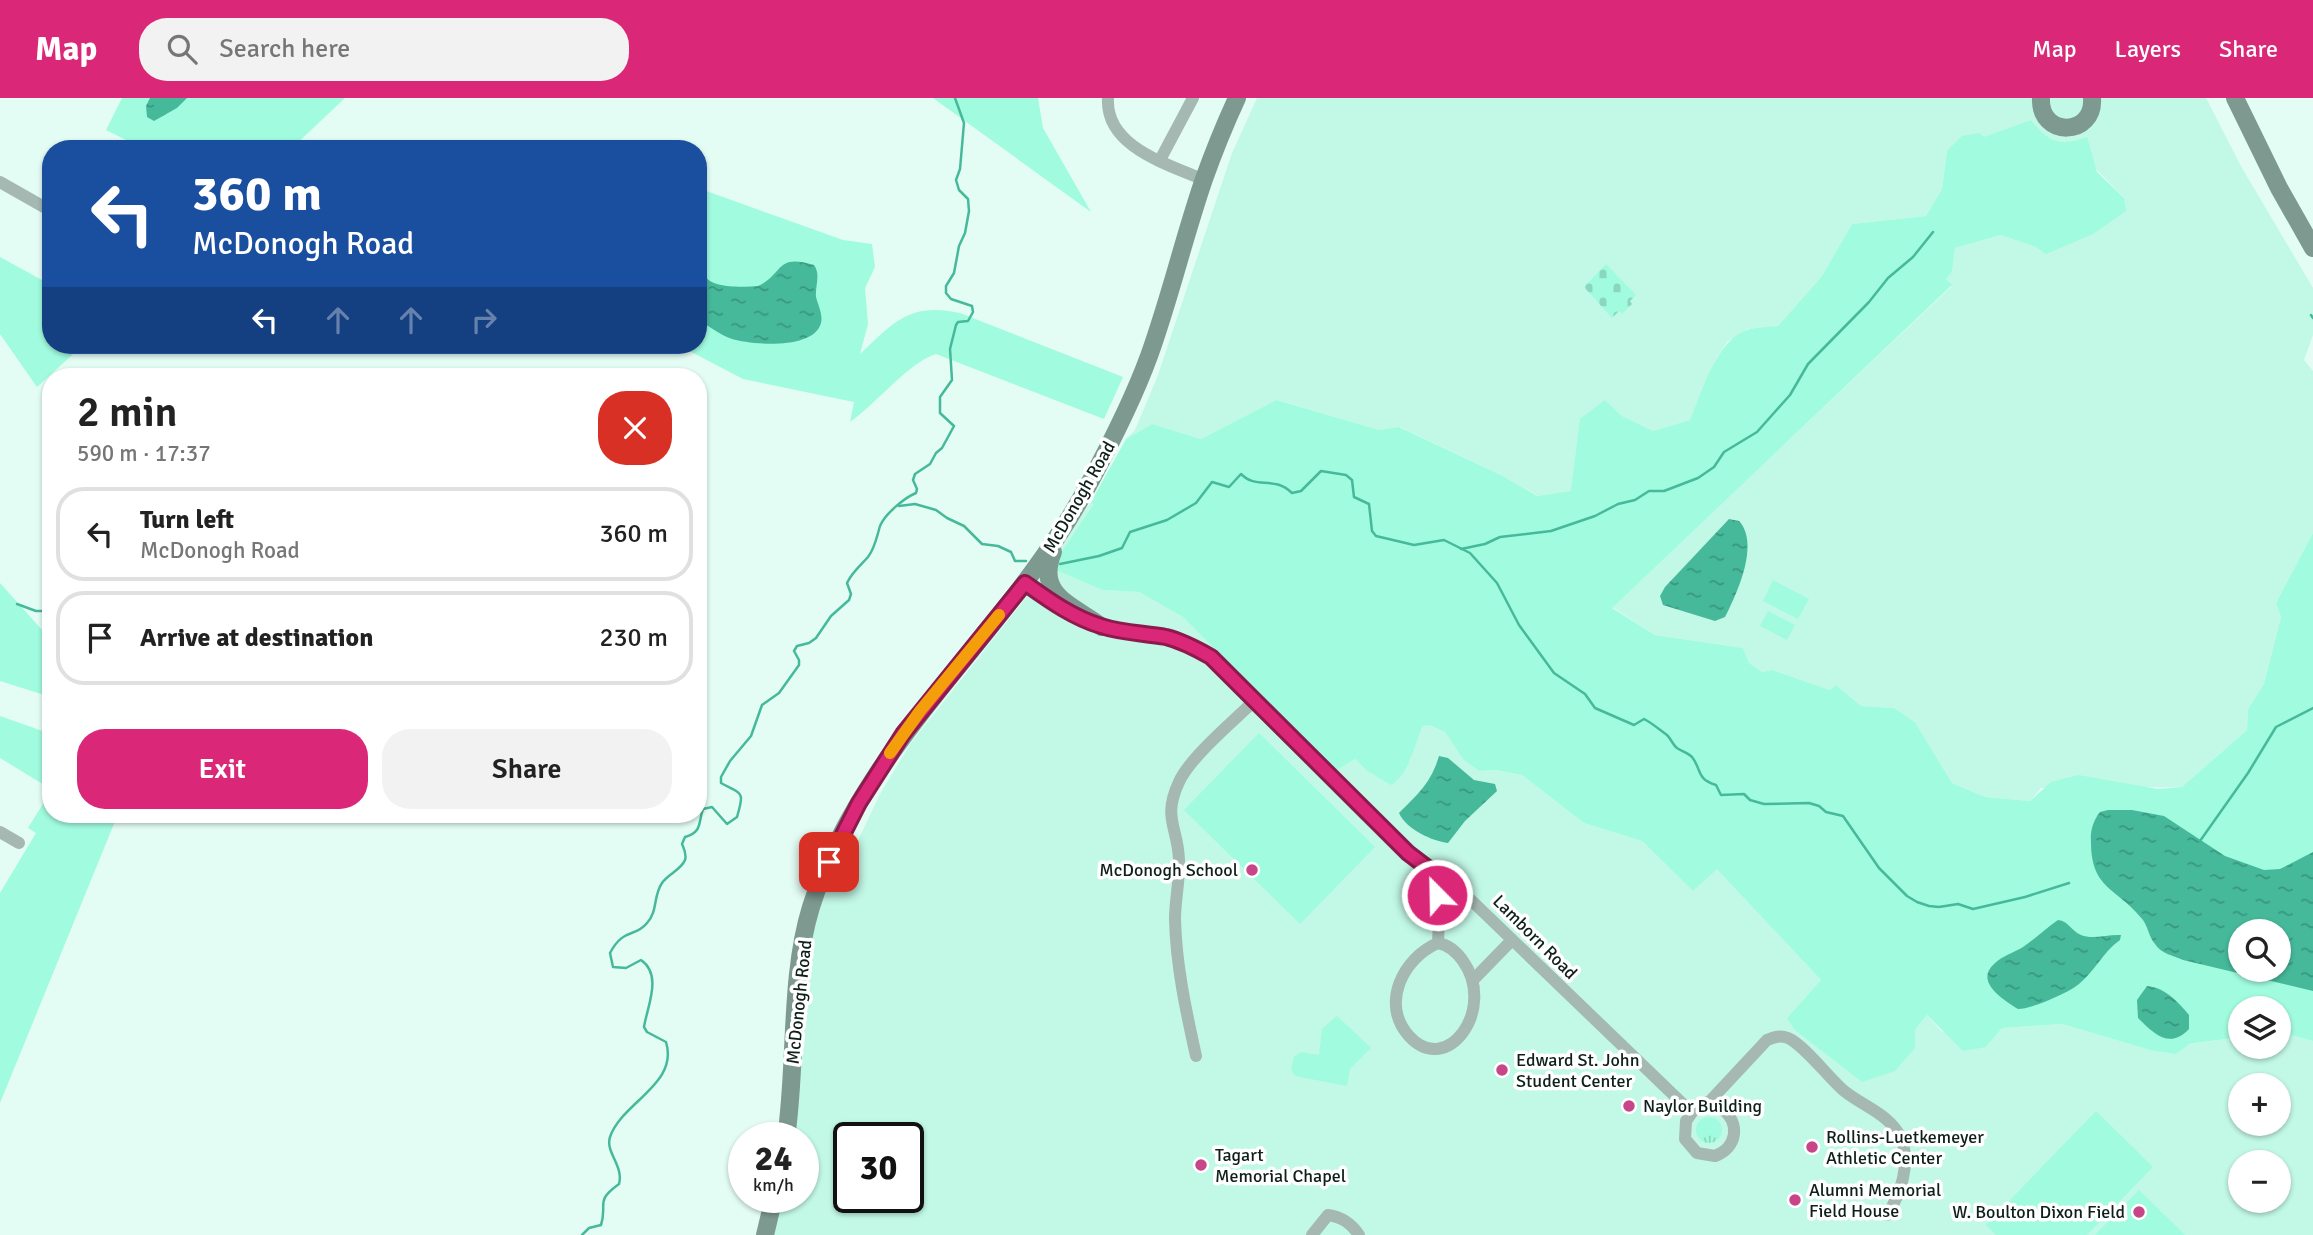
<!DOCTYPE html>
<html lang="en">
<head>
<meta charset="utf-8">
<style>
	body { margin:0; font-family:Signika,sans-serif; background:#f2f2f2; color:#222; height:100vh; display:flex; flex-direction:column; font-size:26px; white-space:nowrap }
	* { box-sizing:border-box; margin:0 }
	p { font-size:23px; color:#767676 }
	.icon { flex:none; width:38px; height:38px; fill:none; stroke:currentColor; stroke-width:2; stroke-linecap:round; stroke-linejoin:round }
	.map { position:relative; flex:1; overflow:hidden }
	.sheet { position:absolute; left:42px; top:270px; width:665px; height:455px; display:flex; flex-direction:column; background:#fff; border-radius:28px; box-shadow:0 2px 5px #0004 }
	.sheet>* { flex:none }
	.top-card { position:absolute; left:42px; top:42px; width:665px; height:214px; border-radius:28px; box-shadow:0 2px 5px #0004; background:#1a4fa0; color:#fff; overflow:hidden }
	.tools { position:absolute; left:2228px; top:821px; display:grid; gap:14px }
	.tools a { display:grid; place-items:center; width:63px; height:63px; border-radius:50%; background:#fff; box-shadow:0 2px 5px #0004; font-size:35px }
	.speed { position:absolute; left:728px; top:1024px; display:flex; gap:14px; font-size:35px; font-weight:700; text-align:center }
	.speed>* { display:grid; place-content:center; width:91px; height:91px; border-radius:50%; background:#fff; box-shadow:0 2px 5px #0004; line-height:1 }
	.speed small { font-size:18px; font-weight:400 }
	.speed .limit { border:4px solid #111; border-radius:10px; background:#fff; color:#111 }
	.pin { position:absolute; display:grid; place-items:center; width:60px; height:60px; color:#fff; margin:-30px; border-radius:14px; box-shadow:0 4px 10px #0006 }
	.me { position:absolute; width:77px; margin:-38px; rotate:337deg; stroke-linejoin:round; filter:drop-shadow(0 0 5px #0008) }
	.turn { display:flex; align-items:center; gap:24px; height:147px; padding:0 35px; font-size:32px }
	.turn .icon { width:91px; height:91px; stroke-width:2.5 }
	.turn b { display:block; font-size:49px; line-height:60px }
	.lanes { display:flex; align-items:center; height:66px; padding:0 35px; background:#0003; justify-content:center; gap:35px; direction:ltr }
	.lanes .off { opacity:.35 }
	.round { display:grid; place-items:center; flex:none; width:74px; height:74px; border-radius:28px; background:#f2f2f2 }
	.summary { display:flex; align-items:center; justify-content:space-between; height:119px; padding:0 35px }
	h1 { font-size:42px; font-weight:600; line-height:52px }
	.cta { display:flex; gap:14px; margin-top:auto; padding:14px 35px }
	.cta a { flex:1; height:80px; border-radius:28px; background:#db2777; color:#fff; font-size:28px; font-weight:600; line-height:80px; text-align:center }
	.cta a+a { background:#f2f2f2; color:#222 }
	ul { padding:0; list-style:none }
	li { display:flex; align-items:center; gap:21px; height:94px; margin:0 14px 10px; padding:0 21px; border:4px solid #e0e0e0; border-radius:28px }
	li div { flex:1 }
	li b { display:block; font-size:26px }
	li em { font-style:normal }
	header { display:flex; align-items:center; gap:42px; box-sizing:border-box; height:98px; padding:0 35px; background:#db2777; color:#fff }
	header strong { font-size:33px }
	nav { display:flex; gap:38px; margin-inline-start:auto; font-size:24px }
	.search { width:490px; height:63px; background:#f2f2f2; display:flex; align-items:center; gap:18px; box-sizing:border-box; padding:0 24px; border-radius:28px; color:#767676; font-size:26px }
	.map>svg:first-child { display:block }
	.built { fill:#c2f8e6; fill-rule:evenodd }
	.grass { fill:url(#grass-tufts) }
	.cemetery { fill:url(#cemetery-stones) }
	.green { fill:#a1fbde; fill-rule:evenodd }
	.water { fill:url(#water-ripples); fill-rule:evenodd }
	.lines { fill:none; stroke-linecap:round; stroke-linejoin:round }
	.stream { stroke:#46b99b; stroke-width:2.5 }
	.street { stroke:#a6b8b2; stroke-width:12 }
	.secondary { stroke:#7e9a90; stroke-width:18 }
	.route-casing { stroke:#8e194d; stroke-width:18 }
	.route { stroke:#db2777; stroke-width:12 }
	.slow { stroke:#f59e0b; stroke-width:12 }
	.poi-dot { fill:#c94589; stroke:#fff; stroke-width:2.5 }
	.labels { text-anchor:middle; stroke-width:7; stroke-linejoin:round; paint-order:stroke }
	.street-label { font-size:18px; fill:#0f201b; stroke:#fff }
	.poi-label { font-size:18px; fill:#0f201b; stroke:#fff; text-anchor:start }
</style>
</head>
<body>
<header>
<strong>Map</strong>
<div class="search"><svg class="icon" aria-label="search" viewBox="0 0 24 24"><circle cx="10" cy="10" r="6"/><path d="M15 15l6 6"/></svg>Search here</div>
<nav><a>Map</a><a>Layers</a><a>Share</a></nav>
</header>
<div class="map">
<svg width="2313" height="1137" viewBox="0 0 2313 1137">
	<defs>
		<pattern id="grass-tufts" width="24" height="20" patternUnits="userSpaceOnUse" patternTransform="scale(1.75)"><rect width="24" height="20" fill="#a1fbde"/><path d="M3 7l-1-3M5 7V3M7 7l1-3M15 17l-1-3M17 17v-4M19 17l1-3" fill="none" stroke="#89d7be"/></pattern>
		<pattern id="cemetery-stones" width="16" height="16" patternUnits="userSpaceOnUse" patternTransform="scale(1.75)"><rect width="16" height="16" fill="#a1fbde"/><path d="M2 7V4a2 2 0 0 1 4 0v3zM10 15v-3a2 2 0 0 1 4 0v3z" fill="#89d7be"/></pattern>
		<pattern id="water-ripples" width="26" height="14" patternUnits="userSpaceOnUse" patternTransform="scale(1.75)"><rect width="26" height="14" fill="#46b99b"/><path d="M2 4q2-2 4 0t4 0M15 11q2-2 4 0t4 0" fill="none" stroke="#39967e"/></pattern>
	</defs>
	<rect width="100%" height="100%" fill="#e3fdf4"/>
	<g class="built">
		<polygon points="1257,0 2206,0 2242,70 2313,190 2313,237 2304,262 2313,273 2313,435 2276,505 2281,519 2264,586 2248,611 2247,632 2182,689 2041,690 2030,703 1985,699 1952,685 1915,624 1894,610 1861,608 1836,587 1830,592 1772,572 1762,574 1749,565 1743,550 1655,537 1612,509 1952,188 1946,181 1952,174 1955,150 2001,137 2037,149 2124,100 2071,45 2055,44 2041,36 2031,22 1947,53 1942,91 1926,118 1852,126 1822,178 1778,228 1748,231 1727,244 1717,259 1690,322 1653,333 1622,318 1605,302 1571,393 1538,398 1503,378 1400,329 1379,332 1278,302 1201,341 1152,326 1126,341 1135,332 1158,277 1232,55"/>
		<path d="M 1091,404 L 1093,407 L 1103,492 L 1139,494 L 1183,519 L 1335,672 L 1355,661 L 1366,672 L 1410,663 L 1417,640 L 1423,628 L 1429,626 L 1445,634 L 1463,660 L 1479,673 L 1496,672 L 1522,677 L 1584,725 L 1642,743 L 1693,793 L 1717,770 L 1821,882 L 1787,920 L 1915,950 L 1915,932 L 1927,917 L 1941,933 L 1986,949 L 2002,930 L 2062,926 L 2150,952 L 2240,939 L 2240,948 L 2278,948 L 2279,934 L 2313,943 L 2313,1137 L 770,1137 L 780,1099 L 803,1099 L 803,1040 L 790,1039 L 806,860 L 815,816 L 841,751 L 852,755 L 880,696 L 911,645 L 1028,497 L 1026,495 ZM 2240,987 L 2278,987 L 2278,1026 L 2240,1026 ZM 849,1040 L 908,1040 L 908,1099 L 849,1099 ZM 2240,1064 L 2278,1064 L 2278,1102 L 2240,1102 Z"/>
	</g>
	<circle class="grass" cx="1709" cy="1032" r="13"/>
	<polygon class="cemetery" points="1606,166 1636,197 1630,203 1632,206 1622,216 1619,213 1612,220 1584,189"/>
	<g class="green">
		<polygon points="122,0 345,0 291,51 144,51 106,32"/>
		<polygon points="933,0 1038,0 1043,30 1091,114"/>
		<path d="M 2031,22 C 2048,45 2061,49 2087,39 L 2097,74 L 2124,100 L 2126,113 L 2093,136 L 2046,156 L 2036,149 L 2001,137 L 1955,150 L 1952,174 L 1946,181 L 1952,187 L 1612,510 L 1655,537 L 1743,550 L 1749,565 L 1762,574 L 1772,572 L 1830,592 L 1836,587 L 1861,608 L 1894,610 L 1915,624 L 1952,685 L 1985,699 L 2030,703 L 2051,684 L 2078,677 L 2158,691 L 2182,689 L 2247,632 L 2248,611 L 2264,586 L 2281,519 L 2276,505 L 2313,435 L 2313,943 L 2279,934 L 2278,910 L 2240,910 L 2240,939 L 2189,946 L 2176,956 L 2150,952 L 2062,926 L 2002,930 L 1986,949 L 1963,953 L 1927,917 L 1915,932 L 1915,950 L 1895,973 L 1862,984 L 1795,932 L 1787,920 L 1821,882 L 1717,771 L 1693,793 L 1642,743 L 1584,725 L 1522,677 L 1496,672 L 1479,673 L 1463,661 L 1445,634 L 1430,627 L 1423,628 C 1413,648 1411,674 1391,687 L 1366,672 L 1355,661 L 1335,673 L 1183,519 L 1139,494 L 1103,492 L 1054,471 L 1061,455 L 1093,407 L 1091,404 L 1126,341 L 1152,326 L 1201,341 L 1277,302 L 1379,332 L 1399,329 L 1503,378 L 1537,398 L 1571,393 L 1580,321 L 1605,302 L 1622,318 L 1653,333 L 1690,322 C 1703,293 1716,240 1750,231 C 1759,229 1769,229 1778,228 L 1822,178 L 1852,126 L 1926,118 L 1942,91 L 1947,53 L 1962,38 L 1979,35 L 1984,39 ZM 2240,833 L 2278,833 L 2278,872 L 2240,872 Z"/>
		<path d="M 698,90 L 843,142 L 872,146 L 875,169 L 865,190 L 868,226 L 860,256 C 894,224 910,204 960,215 L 1123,279 L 1104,321 L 936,256 C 909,264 876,306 850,324 L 854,304 L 743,281 L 678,247 L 698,247 Z"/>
		<polygon points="0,159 51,187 51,247 83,247 37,289 0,236"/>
		<polygon points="1773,482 1809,501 1798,521 1763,503"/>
		<polygon points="0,485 51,542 51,599 0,583"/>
		<polygon points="1768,513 1795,527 1787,542 1760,528"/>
		<polygon points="0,618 51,636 51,691 0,660"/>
		<polygon points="1259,635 1375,749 1300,826 1184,712"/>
		<polygon points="51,693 51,716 118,716 0,1005 0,795 36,735 28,730"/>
		<polygon points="1337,918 1371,950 1350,971 1347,988 1295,978 1291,972 1294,959 1301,954 1319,957 1322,931"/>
		<polygon points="2096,1013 2153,1069 2087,1137 1996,1137 1986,1127"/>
		<polygon points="2139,1092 2185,1137 2095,1137"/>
	</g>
	<g class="water">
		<polygon points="150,0 187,0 177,10 154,23 147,19 146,8"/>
		<path d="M 698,143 C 702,154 701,166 705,177 C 710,191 745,189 758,188 C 784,176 775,155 814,167 C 821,177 815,187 816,199 C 818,207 823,216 821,225 C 814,252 752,247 732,241 C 720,237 709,228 698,222 Z"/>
		<path d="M 1729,421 L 1739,423 C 1760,446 1737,495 1725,519 L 1715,523 L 1663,507 L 1660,498 L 1665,489 Z"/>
		<path d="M 1439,658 L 1448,660 L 1474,682 L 1495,686 L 1497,693 L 1465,723 L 1448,745 C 1432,743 1406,731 1399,715 C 1418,696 1431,685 1439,658 Z"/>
		<path d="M 2108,712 L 2132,712 L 2164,718 L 2225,758 L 2264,772 L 2280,771 L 2313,754 L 2313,893 L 2183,862 C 2174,858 2160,855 2155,846 C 2149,839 2148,829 2143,822 C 2117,789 2091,792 2091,744 C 2090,733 2093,723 2100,714 ZM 2278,833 L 2278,872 L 2240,872 L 2240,833 Z"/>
		<path d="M 2058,822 C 2069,823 2071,833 2081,837 C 2093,842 2108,836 2121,837 L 2120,842 C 2103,854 2095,873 2079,886 C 2068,895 2032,911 2018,911 C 2004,902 1974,884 1994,866 C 2002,858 2013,855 2023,849 C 2035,841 2046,830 2058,822 Z"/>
		<path d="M 2147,888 C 2166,890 2178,904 2189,917 L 2189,931 C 2170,951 2155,937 2138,920 L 2137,902 Z"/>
	</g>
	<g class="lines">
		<g class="stream">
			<polyline points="2311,217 2313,220"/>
			<polyline points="899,408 915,406 936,412 947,420 964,428 982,446 998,448 1011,454 1015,463 1026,463"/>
			<polyline points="1461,451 1485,446 1500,439 1551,433 1595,418 1618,406 1635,402 1649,393 1664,393 1698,380 1714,369 1724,354 1757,334 1790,297 1808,266 1869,204 1888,180 1913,159 1933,134"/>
			<path d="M 1060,466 L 1099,458 L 1122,450 L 1130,434 L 1167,422 L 1196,405 L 1212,384 L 1229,389 L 1241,376 C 1257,392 1273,377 1292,395 L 1301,393 L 1321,373 L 1346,377 L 1352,382 L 1354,399 L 1369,406 L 1372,433 L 1376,438 L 1414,447 L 1444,442 L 1470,455 L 1497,485 L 1519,527 L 1554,575 L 1585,596 L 1595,610 L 1634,627 L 1644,621 C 1652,625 1660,632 1667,637 C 1671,641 1673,647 1677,650 C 1681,653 1688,655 1692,659 C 1702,672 1696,681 1716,687 L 1721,697 L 1744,696 L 1750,702 L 1764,706 L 1809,705 L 1819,708 L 1826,714 L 1843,718 L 1879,770 L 1907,798 L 1917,804 L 1929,808 L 1939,809 L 1958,806 L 1973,811 L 2025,799 L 2069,785"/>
			<polyline points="17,506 36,513 51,513"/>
			<polyline points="698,701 703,711"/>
			<polyline points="2200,743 2248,675 2276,629 2313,610"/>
			<path d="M 582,1137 L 589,1130 L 601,1127 C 608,1105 594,1104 619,1086 C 624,1068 605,1054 610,1039 C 622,1004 679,986 666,944 L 647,934 L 644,929 C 647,909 663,877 641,862 L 626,870 L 613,869 L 610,855 C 624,829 635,840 647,825 C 658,813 653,798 662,785 C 668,776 681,772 685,762 C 687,756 684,751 682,746 L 685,739 C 703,734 698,724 703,711 L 712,709 L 727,726 L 737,719 C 745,692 742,697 721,685 L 721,679 L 730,663 L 751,638 L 762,607 L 779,595 L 799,567 L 799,562 L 794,553 L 797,548 L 809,545 L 816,540 L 831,518 L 849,502 L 851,496 L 847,485 C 852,474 860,468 868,459 C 875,450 877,438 880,428 C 885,416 904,400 916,395 L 917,391 L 913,382 L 915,376 L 930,366 L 936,355 L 942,350 L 954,328 L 940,315 L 940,299 L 952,282 L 950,251 L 956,227 L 958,224 L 968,223 L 973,214 L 972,208 L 951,201 L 946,195 L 946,188 L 954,175 L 959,148 L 965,135 L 969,113 L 968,101 L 959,92 L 956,82 L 960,71 L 964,25 L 955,0"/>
		</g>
		<g class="street">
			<path d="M 1108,0 C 1105,49 1168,66 1204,82"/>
			<polyline points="1160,62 1193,0"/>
			<polyline points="0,84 51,113"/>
			<polyline points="1025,485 1064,511"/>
			<path d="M 1096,527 C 1118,535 1141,535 1164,539 C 1181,542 1196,550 1211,559 L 1408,755 L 1433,774 L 1447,779 L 1685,1008 L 1695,1010 L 1710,1003 L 1767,942 C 1774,939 1780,937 1788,940 C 1804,947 1828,979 1843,992 C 1862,1008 1890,1016 1901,1040 C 1911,1065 1901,1096 1887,1117"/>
			<polyline points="0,734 19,745"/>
			<polyline points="1433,774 1439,820 1438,845"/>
			<path d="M 1438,845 C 1449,847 1456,853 1463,863 C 1497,911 1447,980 1409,938 C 1380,906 1403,860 1438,845 Z"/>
			<polyline points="1473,882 1512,842"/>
			<path d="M 1196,958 C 1186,913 1176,867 1175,821 C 1175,801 1180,782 1179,762 C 1178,729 1162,720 1179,684 C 1190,659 1234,623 1255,602"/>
			<path d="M 1695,1010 L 1686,1023 L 1685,1041 L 1697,1055 L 1715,1058 C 1737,1050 1741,1025 1722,1011 L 1702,1008"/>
			<path d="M 1312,1137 L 1328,1117 C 1342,1119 1351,1125 1359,1137"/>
		</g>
		<g class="secondary">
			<path d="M 2041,0 C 2039,40 2095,39 2092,0"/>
			<polyline points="2235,0 2279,90 2313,150"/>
			<path d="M 1053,454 C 1035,497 1073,507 1102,529"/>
			<path d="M 786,1040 C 797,966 789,880 811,809 C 864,642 1010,535 1090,384 C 1112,343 1133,302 1149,258 C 1170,200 1184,139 1204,81 C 1214,53 1225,26 1237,0"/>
			<polyline points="765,1137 774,1099"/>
		</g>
	</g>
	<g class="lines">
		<defs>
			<path id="route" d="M 829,764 L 859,705 L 903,636 L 1025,485 C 1049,502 1072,519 1101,528 C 1122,535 1144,535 1166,539 C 1182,543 1197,551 1211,559 L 1408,755 L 1433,774 L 1437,797"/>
		</defs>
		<use href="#route" class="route-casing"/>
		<use href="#route" class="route"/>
		<polyline class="slow" points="890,655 920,613 999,517"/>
	</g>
	<g class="poi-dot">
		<circle cx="1252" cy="772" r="7"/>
		<circle cx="1502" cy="972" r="7"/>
		<circle cx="1629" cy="1008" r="7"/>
		<circle cx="1812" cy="1049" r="7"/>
		<circle cx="1201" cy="1067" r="7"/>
		<circle cx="1795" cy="1102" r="7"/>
		<circle cx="2139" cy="1114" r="7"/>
	</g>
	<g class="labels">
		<g class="street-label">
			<text transform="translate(1079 399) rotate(-60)" y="6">McDonogh Road</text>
			<text transform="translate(1535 839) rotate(45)" y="6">Lamborn Road</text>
			<text transform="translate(799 904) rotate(-84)" y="6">McDonogh Road</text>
		</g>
		<g class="poi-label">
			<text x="1238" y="778" text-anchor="end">McDonogh School</text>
			<text x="1516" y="968">Edward St. John<tspan x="1516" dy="21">Student Center</tspan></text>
			<text x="1643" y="1014">Naylor Building</text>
			<text x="1826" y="1045">Rollins-Luetkemeyer<tspan x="1826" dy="21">Athletic Center</tspan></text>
			<text x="1215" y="1063">Tagart<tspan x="1215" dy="21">Memorial Chapel</tspan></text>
			<text x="1809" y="1098">Alumni Memorial<tspan x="1809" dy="21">Field House</tspan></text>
			<text x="2125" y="1120" text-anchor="end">W. Boulton Dixon Field</text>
		</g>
	</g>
</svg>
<div class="tools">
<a><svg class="icon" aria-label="search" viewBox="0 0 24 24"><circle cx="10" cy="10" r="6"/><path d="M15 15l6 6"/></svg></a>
<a><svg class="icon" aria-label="layers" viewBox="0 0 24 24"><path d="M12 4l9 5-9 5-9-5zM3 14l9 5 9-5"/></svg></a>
<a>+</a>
<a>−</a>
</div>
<div class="speed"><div>24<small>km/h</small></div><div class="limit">30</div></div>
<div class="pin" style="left:829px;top:764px;background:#d93025"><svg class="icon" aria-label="arrive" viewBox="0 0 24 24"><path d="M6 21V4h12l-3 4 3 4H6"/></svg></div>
<svg class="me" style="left:1437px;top:797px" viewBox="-20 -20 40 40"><circle r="17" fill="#db2777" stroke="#fff" stroke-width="3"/><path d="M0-11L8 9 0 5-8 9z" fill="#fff"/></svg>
<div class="top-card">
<div class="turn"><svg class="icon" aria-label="left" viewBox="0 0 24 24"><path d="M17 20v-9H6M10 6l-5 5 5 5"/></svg><div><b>360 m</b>McDonogh Road</div></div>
<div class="lanes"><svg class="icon" aria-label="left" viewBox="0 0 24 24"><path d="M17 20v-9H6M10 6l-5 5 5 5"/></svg><svg class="icon off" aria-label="ahead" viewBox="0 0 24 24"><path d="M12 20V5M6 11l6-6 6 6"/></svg><svg class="icon off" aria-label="ahead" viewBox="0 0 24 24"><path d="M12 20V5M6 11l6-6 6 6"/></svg><svg class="icon off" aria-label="right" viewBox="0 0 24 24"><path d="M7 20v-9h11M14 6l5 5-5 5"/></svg></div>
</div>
<section class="sheet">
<div class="summary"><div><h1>2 min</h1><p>590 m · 17:37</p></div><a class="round" style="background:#d93025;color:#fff"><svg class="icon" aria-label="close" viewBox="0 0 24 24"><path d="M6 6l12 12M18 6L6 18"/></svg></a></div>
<ul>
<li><svg class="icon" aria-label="left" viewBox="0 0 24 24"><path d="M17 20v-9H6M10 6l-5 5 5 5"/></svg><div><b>Turn left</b><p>McDonogh Road</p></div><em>360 m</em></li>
<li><svg class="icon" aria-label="arrive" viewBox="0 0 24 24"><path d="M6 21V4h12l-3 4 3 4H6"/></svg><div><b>Arrive at destination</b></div><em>230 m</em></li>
</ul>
<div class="cta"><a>Exit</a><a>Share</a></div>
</section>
</div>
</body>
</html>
